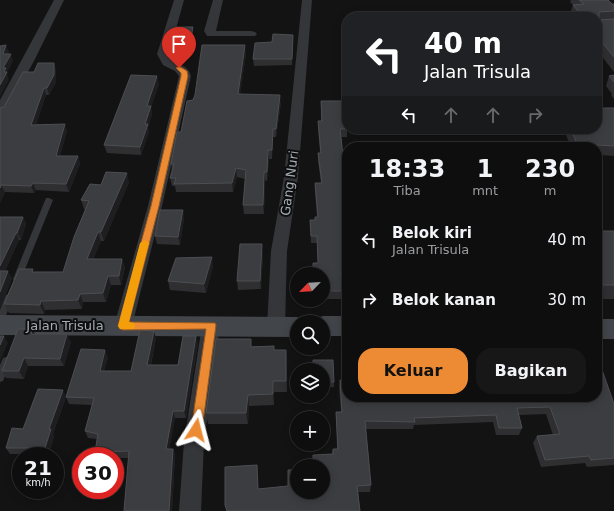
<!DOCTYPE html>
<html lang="id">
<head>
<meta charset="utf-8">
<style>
	body { margin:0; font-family:"DejaVu Sans",sans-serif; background:#171718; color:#f1f3f6; height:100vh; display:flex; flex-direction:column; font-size:15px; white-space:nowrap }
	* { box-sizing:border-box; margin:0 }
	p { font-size:13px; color:#9b9c9e }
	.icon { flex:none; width:22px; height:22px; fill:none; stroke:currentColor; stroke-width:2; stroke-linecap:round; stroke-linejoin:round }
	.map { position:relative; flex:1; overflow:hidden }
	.drawer { position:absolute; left:342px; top:142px; width:260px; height:260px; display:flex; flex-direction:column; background:#0e0e0f; border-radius:16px; box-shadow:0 2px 10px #0003,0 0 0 1px #2e2e2f }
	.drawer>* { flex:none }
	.top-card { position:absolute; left:342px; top:12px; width:260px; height:122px; border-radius:16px; box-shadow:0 2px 10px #0003,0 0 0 1px #2e2e2f; background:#202124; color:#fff; overflow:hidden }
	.needle { width:26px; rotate:245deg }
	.fabs { position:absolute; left:290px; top:267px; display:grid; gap:8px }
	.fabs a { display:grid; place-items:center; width:40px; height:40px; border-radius:50%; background:#0e0e0f; box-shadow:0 2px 10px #0003,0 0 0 1px #2e2e2f; font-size:20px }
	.speed { position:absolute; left:12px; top:447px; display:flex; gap:8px; font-size:20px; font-weight:700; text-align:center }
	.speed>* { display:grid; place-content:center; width:52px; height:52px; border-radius:50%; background:#0e0e0f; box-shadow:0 2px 10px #0003,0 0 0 1px #2e2e2f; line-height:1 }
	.speed small { font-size:10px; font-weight:400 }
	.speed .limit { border:6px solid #d22; background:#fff; color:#111 }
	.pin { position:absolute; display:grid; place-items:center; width:34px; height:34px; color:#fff; margin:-41px -17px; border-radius:50% 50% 50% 0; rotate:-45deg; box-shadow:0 0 4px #0007 }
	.pin .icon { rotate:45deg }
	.me { position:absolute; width:44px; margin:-22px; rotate:9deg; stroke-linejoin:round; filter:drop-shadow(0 0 3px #0008) }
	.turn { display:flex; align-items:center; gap:14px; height:84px; padding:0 16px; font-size:18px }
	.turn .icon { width:52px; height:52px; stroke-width:2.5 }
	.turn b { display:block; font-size:28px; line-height:34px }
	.lanes { display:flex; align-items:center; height:38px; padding:0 16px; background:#0003; justify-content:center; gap:20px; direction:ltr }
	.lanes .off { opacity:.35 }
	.eta { display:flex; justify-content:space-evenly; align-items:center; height:68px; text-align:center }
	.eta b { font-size:24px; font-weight:800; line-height:28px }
	.button { display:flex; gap:8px; margin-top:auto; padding:8px 16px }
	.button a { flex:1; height:46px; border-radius:16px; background:#ec8b33; color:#111; font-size:16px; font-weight:800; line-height:46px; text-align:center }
	.button a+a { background:#171718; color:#f1f3f6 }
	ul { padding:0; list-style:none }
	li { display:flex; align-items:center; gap:12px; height:60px; padding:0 16px }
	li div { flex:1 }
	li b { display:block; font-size:15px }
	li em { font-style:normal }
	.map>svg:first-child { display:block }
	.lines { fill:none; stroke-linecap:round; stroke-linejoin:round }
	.lane { fill:#343639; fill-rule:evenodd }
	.street { fill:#343639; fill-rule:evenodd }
	.secondary { fill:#424549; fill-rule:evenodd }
	.wall { fill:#2f2f32 }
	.shaded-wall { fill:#1e1e20 }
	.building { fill:#3c3d40; stroke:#4c4e52 }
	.route { fill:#ec8b33; stroke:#995a21 }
	.slow { fill:#f59e0b }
	.labels { text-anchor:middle; stroke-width:4; stroke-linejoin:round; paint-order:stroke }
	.street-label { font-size:13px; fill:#a5acb4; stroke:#0e0e0f }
</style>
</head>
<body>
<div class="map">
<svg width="614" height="511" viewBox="0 0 614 511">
	<rect width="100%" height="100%" fill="#131314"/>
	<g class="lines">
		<g class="lane">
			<polygon points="46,198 49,198 53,200 21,279 20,281 14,281 13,279"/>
			<polygon points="9,294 12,295 13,297 4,321 3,323 0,324 0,310 6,295"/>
			<polygon points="6,357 9,358 11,361 3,381 0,382 0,365 3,358"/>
		</g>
		<g class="street">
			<polygon points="54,0 64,0 34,61 6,111 5,114 0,115 0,100"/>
			<path d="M 174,0 L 184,0 L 169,54 C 175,67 187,62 191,76 L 162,206 L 132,326 L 129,331 L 123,333 L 117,331 L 114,326 L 148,206 L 179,76 L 175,71 L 163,65 L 157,54 Z"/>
			<polygon points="213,0 223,0 216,31 251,31 255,32 257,34 255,36 207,36 204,31"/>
			<polygon points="302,0 312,0 298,177 287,251 285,327 282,332 276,334 270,332 267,327 271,251 284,177"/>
			<polygon points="211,318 217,320 220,325 204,442 201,511 179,511 184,442 202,325 205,320"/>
		</g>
		<g class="secondary">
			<polygon points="0,315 297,317 306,320 306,322 297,322 297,337 0,335"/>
			<polygon points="323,316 347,316 347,336 323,336 323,322 313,322 314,319"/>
			<rect x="597" y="319" width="17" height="20"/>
		</g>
	</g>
	<g class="wall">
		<polygon points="571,0 608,0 612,4 614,4 614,72 597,50 597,17 572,17 570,14 573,5 570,2"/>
		<polygon points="193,27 193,31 191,47 174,47 173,43"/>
		<polygon points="293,35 292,65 254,66 253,59 272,42"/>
		<polygon points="246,53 240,94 281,103 276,137 273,137 272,159 269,159 267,181 265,180 264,214 244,214 243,205 245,179 237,177 233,192 176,192 175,186 172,186 170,178 172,171 171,164 181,132 193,100"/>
		<polygon points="54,63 56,70 56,82 49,95 46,95 36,124 67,131 60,156 78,156 80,164 69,192 36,190 34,193 5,192 0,203 0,108 4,107 34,72"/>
		<polygon points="614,75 614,99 611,95 612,94 606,86 609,76"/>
		<polygon points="159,84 151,107 152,114 148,127 149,132 141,155 107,153 104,145"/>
		<polygon points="321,101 347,129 347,137 341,137 346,182 347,182 347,216 344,216 347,238 347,280 342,280 343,291 342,299 323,299 323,274 313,274 313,263 318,263 317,243 311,243 310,220 315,220 317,217 315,191 315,183 321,183 318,161 318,153 320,153 318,128 318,121 321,121"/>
		<polygon points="614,108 614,156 599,155 597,160 597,147 571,147 564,130 558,129 597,129"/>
		<polygon points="129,182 104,241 101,241 93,259 122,259 125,268 121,285 111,285 106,302 83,302 82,309 45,310 44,314 9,313 4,304 34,272 63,272 85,210 84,209 81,200 101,185"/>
		<polygon points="0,217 23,217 26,224 21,240 19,240 5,271 12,278 0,309"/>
		<polygon points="184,218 180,245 157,244 155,236"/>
		<rect x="597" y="231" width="17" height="68"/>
		<polygon points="263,253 261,289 238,290 237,281"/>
		<polygon points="213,266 206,293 170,290 168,281"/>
		<polygon points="33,329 35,334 71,342 64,366 28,366 24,379 6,378 2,371"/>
		<polygon points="156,338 151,365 178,365 198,343 186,418 175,418 169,449 173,449 175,455 172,511 124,511 129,458 115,458 115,456 97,456 95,452 97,439 88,438 85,431 92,405 69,404 66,397 108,357 104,371 131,371"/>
		<polygon points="252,346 274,346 274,350 286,350 287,392 274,392 274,405 249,406 248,424 208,424 206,413"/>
		<polygon points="323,370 334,382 334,387 323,387"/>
		<polygon points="340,380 347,397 614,404 614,465 587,467 585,463 541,467 533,443 537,436 553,435 546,414 519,415 522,428 519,435 496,435 493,422 414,425 413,429 366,429 371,485 370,492 358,492 360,511 227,511 225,505 257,472 258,489 297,492 332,454 333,449 337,449 336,419 336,412 341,412 339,388"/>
		<polygon points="66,397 53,434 54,436 49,454 10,454 6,448 23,429"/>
	</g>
	<g class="shaded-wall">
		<polygon points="193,27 193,31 191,47 190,43"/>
		<polygon points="6,45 9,52 5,61 3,54"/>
		<polygon points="245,45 246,53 239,103 238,94"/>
		<polygon points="11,54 13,61 7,73 9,80 0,97 0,85 4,72 3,68"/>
		<polygon points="54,63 56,70 56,82 49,95 47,88"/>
		<polygon points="157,76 159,84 151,107 152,114 148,127 149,132 141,155 140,147 145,124 147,106"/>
		<polygon points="44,88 46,95 33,132 31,125"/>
		<polygon points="280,95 281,103 276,137 276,129"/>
		<polygon points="65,124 67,131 58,163 56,156"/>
		<polygon points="273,129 273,137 272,159 272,150"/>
		<polygon points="268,150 269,159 267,181 267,172"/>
		<polygon points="78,156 80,164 69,192 66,184"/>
		<polygon points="236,168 237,177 233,192 232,183"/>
		<polygon points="264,172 265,180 264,214 263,205"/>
		<polygon points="127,173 129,182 104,241 101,232"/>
		<polygon points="33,183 36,190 34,193 31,186"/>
		<polygon points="1,185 5,192 0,203 0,188"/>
		<polygon points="183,210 184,218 180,245 178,237"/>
		<polygon points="23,217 26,224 21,240 17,233"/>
		<polygon points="98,232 101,241 90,268 87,259"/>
		<polygon points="16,233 19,240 2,278 0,275 0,266"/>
		<polygon points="262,244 263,253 261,289 260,281"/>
		<polygon points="212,257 213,266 206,293 204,284"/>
		<polygon points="122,259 125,268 121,285 119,276"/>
		<polygon points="8,271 12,278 0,309 0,292"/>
		<polygon points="108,276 111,285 106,302 103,293"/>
		<polygon points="80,294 83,302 82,309 78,300"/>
		<polygon points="41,301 45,310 44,314 40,305"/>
		<polygon points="33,329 36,337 31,334"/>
		<polygon points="154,331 156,338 149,372 147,365"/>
		<polygon points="67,334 71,342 64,366 60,359"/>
		<polygon points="4,336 8,343 0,362 0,345"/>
		<polygon points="196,336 198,343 186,418 184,411"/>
		<polygon points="105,350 108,357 102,377 100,371"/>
		<polygon points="24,358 28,366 24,379 19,371"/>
		<polygon points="273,381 274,392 274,405 273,394"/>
		<polygon points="63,390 66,397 53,434 54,436 49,454 45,448 49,429"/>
		<polygon points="248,395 249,406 248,424 246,413"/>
		<polygon points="173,411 175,418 168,456 166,449"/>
		<polygon points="173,449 175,455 172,511 169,511"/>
	</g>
	<g class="building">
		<polygon points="579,0 608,0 612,4 614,4 614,11 599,12 599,20 614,19 614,57 597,36 597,17 583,17 573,5 584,4"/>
		<polygon points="176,27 193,27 190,43 173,43"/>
		<polygon points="273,34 293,35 292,59 253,59 255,43 272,42"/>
		<polygon points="6,45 3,54 11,54 3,68 6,68 4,72 7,72 0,85 0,46"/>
		<polygon points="202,45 245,45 238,94 280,95 276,129 273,129 272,150 268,150 267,172 264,172 263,205 243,205 246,170 236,168 232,183 174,184 176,178 170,178 174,164 171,164 177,132 181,132 187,101 193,100 195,95"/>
		<polygon points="38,63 54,63 54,75 47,88 44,88 31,125 65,124 56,156 78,156 66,184 33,183 31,186 1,185 0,188 0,108 4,107 23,72 34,72"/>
		<polygon points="131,75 157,76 147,106 151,106 145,124 148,124 140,147 104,145"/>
		<polygon points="614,75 614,82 609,76"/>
		<polygon points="321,101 345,101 347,129 340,129 346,182 347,182 347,208 344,208 347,238 347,272 341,272 343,291 323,291 323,274 313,274 313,263 318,263 317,236 311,236 310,220 315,220 315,217 318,217 315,183 322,183 318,153 321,153 318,121 322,121"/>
		<polygon points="597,108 614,108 614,146 597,145 600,153 597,153 597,147 578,147 571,129 597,129"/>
		<polygon points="106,172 127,173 101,232 98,232 87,259 122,259 119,276 108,276 103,293 80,294 78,300 41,301 40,305 4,304 19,269 33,269 32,272 63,272 74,237 89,201 81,200 90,184 101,185"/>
		<polygon points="160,210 183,210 178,237 155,236"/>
		<polygon points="0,217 23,217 17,233 16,233 0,266"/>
		<rect x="597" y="231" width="17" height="54"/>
		<polygon points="240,244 262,244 260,281 237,281"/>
		<polygon points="212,257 204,284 168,281 176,258"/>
		<polygon points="0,271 8,271 0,292"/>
		<polygon points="18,329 33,329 31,334 67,334 60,359 24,358 19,371 2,371"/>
		<polygon points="140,330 154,331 147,365 178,365 183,336 196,336 184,411 173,411 166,449 173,449 169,511 124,511 129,451 95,452 98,434 85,431 94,398 66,397 81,349 105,350 100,371 131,371"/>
		<polygon points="0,336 4,336 0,345"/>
		<polygon points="216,339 251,339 251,347 274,346 274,350 286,350 286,381 273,381 273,394 248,395 246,413 206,413"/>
		<polygon points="313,360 333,360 334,382 323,382 323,370 313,370"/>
		<polygon points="597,364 600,364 614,404 614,458 591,460 589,456 545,460 537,436 560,434 550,407 517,408 522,428 499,428 496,415 414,418 415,422 365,421 371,485 357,486 360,511 227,511 225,505 225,467 257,465 258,489 288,486 288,470 297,470 297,492 323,492 323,466 313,466 313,455 333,454 333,449 338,449 336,412 342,412 340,380 347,380 347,397 597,397"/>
		<polygon points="38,389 63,390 49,429 51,429 45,448 6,448 12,428 23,429"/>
	</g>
	<polygon class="route" points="179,66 187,71 188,76 159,206 129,322 215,323 216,325 202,430 200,434 196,436 192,434 191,430 206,329 123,330 120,329 118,326 151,206 181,76 181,73 176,68"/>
	<polygon class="slow" points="145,240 149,243 129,322 134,323 135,326 134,329 120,329 118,326 140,243"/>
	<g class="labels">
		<g class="street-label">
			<text transform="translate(289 183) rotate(-82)" y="5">Gang Nuri</text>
			<text x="65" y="330">Jalan Trisula</text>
		</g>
	</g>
</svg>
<div class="fabs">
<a><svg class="needle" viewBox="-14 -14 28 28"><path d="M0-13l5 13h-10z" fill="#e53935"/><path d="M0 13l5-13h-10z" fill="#9b9c9e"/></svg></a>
<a><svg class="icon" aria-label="search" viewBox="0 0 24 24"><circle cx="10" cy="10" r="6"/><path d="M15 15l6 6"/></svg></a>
<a><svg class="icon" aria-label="layers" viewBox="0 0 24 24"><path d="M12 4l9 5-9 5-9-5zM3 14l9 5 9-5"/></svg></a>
<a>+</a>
<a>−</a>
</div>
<div class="speed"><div>21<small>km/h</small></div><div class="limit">30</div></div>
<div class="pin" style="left:179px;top:68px;background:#d93025"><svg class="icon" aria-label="arrive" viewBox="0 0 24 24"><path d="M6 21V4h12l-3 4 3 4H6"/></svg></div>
<svg class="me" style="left:196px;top:430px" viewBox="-20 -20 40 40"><path d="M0-17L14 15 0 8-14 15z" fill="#ec8b33" stroke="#fff" stroke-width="4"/></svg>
<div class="top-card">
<div class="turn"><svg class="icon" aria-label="left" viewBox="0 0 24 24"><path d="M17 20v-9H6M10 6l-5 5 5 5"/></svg><div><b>40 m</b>Jalan Trisula</div></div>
<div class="lanes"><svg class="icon" aria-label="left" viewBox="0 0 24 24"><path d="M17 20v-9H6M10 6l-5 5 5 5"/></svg><svg class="icon off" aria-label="ahead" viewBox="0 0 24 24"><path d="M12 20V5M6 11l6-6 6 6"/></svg><svg class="icon off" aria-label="ahead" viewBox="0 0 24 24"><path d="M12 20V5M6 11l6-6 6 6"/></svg><svg class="icon off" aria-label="right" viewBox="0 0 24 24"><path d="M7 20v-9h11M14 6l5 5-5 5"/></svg></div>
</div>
<section class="drawer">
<div class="eta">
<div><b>18:33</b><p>Tiba</p></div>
<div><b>1</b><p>mnt</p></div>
<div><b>230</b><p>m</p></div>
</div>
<ul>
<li><svg class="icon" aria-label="left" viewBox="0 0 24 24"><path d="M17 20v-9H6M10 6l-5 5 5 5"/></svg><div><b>Belok kiri</b><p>Jalan Trisula</p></div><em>40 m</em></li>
<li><svg class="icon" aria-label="right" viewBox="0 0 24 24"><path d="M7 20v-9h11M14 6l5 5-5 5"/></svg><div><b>Belok kanan</b></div><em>30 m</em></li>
</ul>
<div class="button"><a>Keluar</a><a>Bagikan</a></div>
</section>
</div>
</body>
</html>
